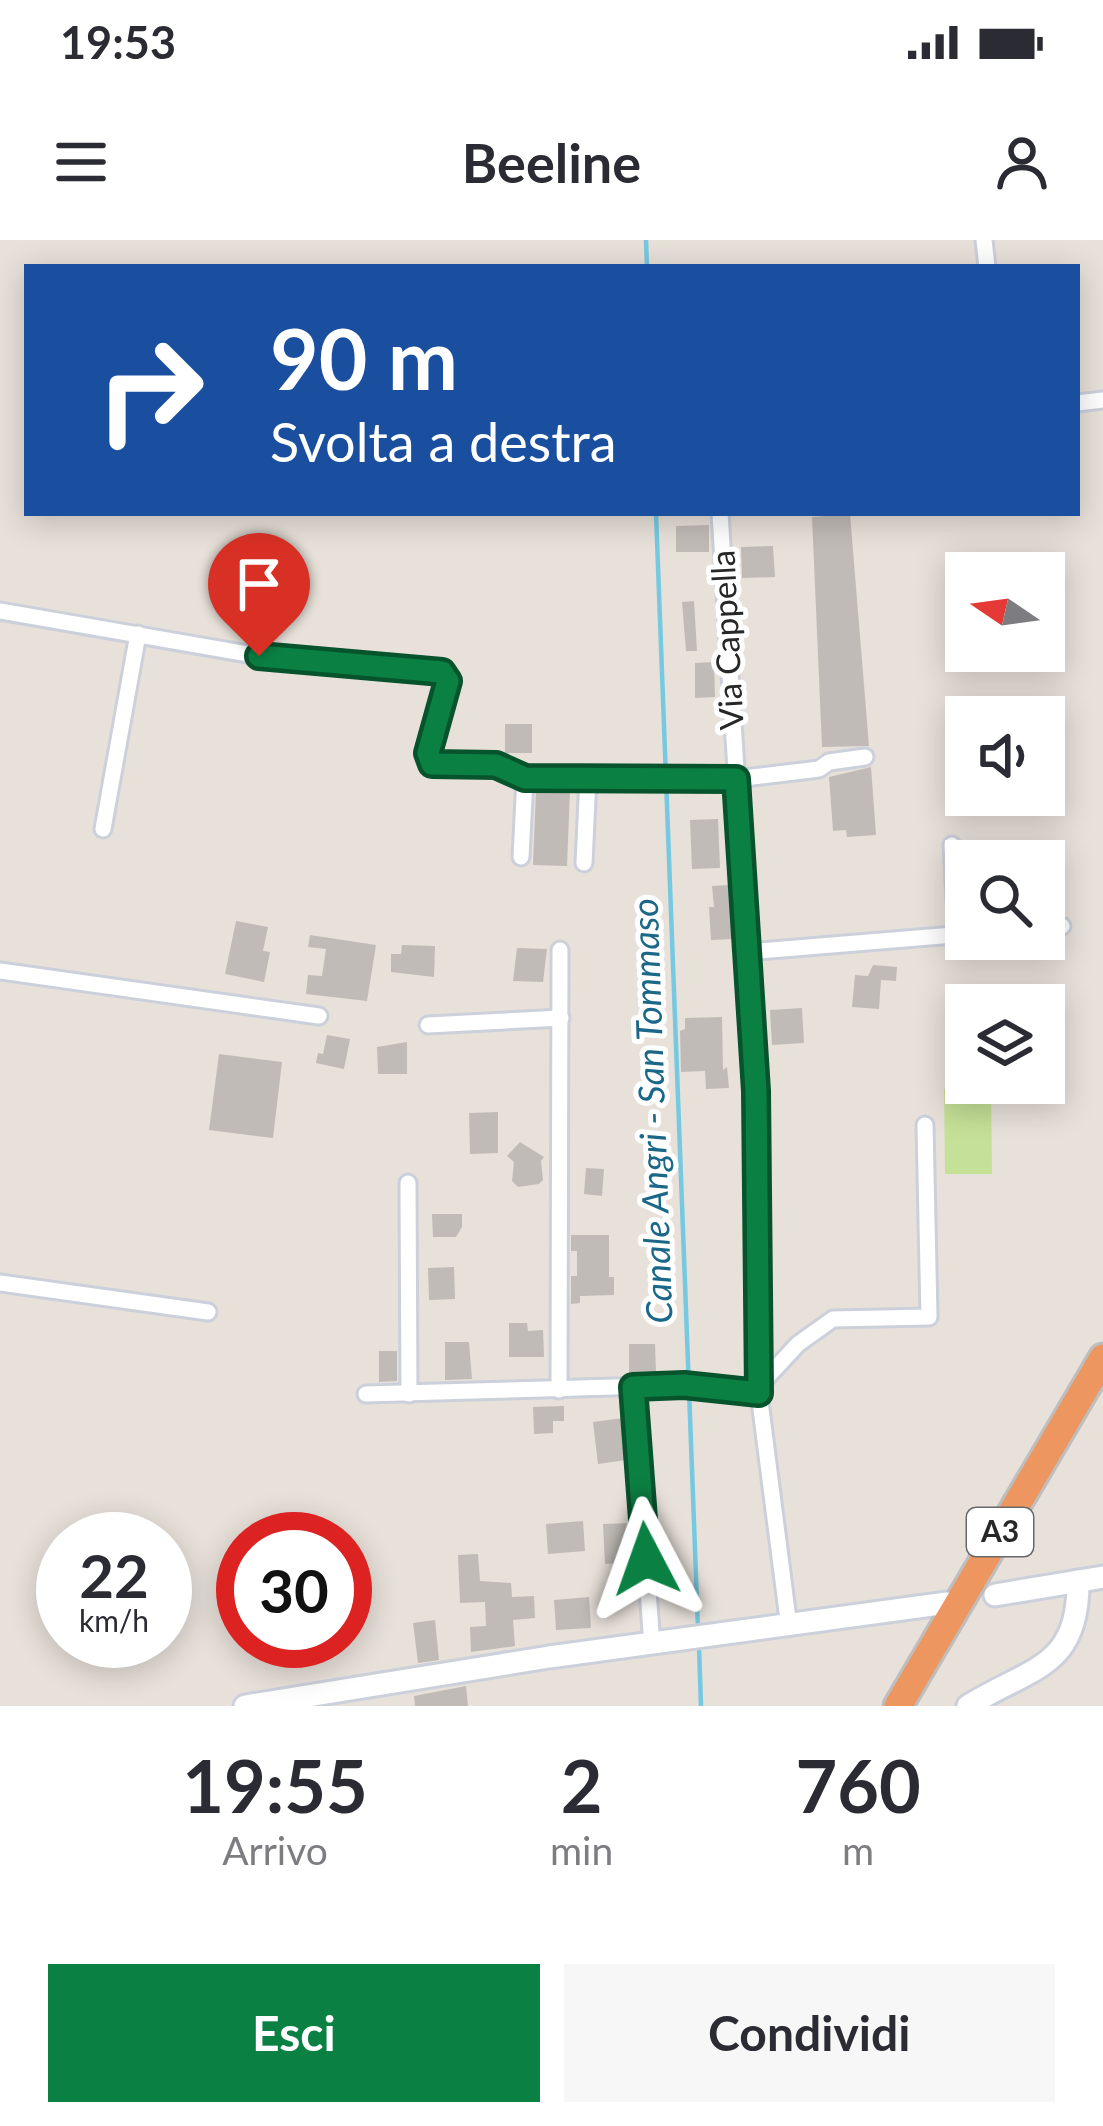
<!DOCTYPE html>
<html lang="it">
<head>
<meta charset="utf-8">
<style>
	body { margin:0; font-family:Lato,sans-serif; background:#f7f7f7; color:#2b2b33; height:100vh; display:flex; flex-direction:column; font-size:45px; white-space:nowrap }
	* { box-sizing:border-box; margin:0 }
	p { font-size:39px; color:#7c7c81 }
	.icon { flex:none; width:66px; height:66px; fill:none; stroke:currentColor; stroke-width:2; stroke-linecap:round; stroke-linejoin:round }
	.map { position:relative; height:1466px; overflow:hidden }
	.sheet { display:flex; flex-direction:column; background:#fff; flex:1 }
	.sheet>* { flex:none }
	.top-card { position:absolute; left:24px; top:24px; width:1056px; height:252px; border-radius:0px; box-shadow:0 6px 30px #0003; background:#1a4fa0; color:#fff; overflow:hidden }
	.needle { width:78px; rotate:283deg }
	.controls { position:absolute; left:945px; top:312px; display:grid; gap:24px }
	.controls a { display:grid; place-items:center; width:120px; height:120px; border-radius:0px; background:#fff; box-shadow:0 6px 30px #0003; font-size:60px }
	.speed { position:absolute; left:36px; top:1272px; display:flex; gap:24px; font-size:60px; font-weight:700; text-align:center }
	.speed>* { display:grid; place-content:center; width:156px; height:156px; border-radius:50%; background:#fff; box-shadow:0 6px 30px #0003; line-height:1 }
	.speed small { font-size:30px; font-weight:400 }
	.speed .limit { border:18px solid #d22; background:#fff; color:#111 }
	.pin { position:absolute; display:grid; place-items:center; width:102px; height:102px; color:#fff; margin:-123px -51px; border-radius:50% 50% 50% 0; rotate:-45deg; box-shadow:0 0 12px #0007 }
	.pin .icon { rotate:45deg }
	.me { position:absolute; width:132px; margin:-66px; rotate:356deg; stroke-linejoin:round; filter:drop-shadow(0 0 9px #0008) }
	.turn { display:flex; align-items:center; gap:42px; height:252px; padding:0 48px; font-size:54px }
	.turn .icon { width:156px; height:156px; stroke-width:2.5 }
	.turn b { display:block; font-size:84px; line-height:102px }
	.eta { display:flex; justify-content:space-evenly; align-items:center; height:204px; text-align:center }
	.eta b { font-size:72px; font-weight:700; line-height:84px }
	.primary-button { display:flex; gap:24px; margin-top:auto; padding:24px 48px }
	.primary-button a { flex:1; height:138px; border-radius:0px; background:#0b8043; color:#fff; font-size:48px; font-weight:700; line-height:138px; text-align:center }
	.primary-button a+a { background:#f7f7f7; color:#2b2b33 }
	.status { display:flex; justify-content:space-between; align-items:center; height:84px; padding:0 60px; background:#fff; direction:ltr }
	.status svg { height:33px; fill:currentColor }
	header { display:flex; justify-content:space-between; align-items:center; height:156px; padding:0 48px; background:#fff; font-size:54px; font-weight:700 }
	.map>svg:first-child { display:block }
	.pitch { fill:#c5e097 }
	.lines { fill:none; stroke-linecap:round; stroke-linejoin:round }
	.stream { stroke:#76c9e1; stroke-width:4.5 }
	.building { fill:#c0bbb6 }
	.street-casing { stroke:#ccd0db; stroke-width:21 }
	.secondary-casing { stroke:#ccd0db; stroke-width:27 }
	.highway-casing { stroke:#bebebe; stroke-width:33 }
	.street { stroke:#fff; stroke-width:15 }
	.secondary { stroke:#fff; stroke-width:21 }
	.highway { stroke:#ed9660; stroke-width:27 }
	.route-casing { stroke:#07532c; stroke-width:30 }
	.route { stroke:#0b8043; stroke-width:21 }
	.labels { text-anchor:middle; stroke-width:10; stroke-linejoin:round; paint-order:stroke }
	.shield { fill:#fff; stroke:#686868; stroke-width:3 }
	.shield-label { font-size:30px; font-weight:bold; fill:#272727 }
	.street-label { font-size:33px; fill:#272727; stroke:#fff }
	.water-label { font-size:36px; font-style:italic; fill:#1a6788; stroke:#fff }
</style>
</head>
<body>
<div class="status"><b>19:53</b><svg viewBox="0 0 49 12"><path d="M0 12V9h3v3zM5 12V6h3v6zM10 12V3h3v9zM15 12V0h3v12zM26 1h20v11H26zM47 4h2v5h-2z"/></svg></div>
<header><svg class="icon" aria-label="menu" viewBox="0 0 24 24"><path d="M4 6h16M4 12h16M4 18h16"/></svg>Beeline<svg class="icon" aria-label="person" viewBox="0 0 24 24"><circle cx="12" cy="8" r="4"/><path d="M4 21q1-7 8-7t8 7"/></svg></header>
<div class="map">
<svg width="1103" height="1466" viewBox="0 0 1103 1466">
	<rect width="100%" height="100%" fill="#e8e1da"/>
	<polygon class="pitch" points="944,849 991,849 992,934 945,934"/>
	<g class="lines">
		<g class="stream">
			<polyline points="646,0 647,27"/>
			<polyline points="656,273 698,1389"/>
			<polyline points="699,1406 701,1466"/>
		</g>
	</g>
	<g class="building">
		<polygon points="850,274 869,506 822,507 812,277"/>
		<polygon points="709,285 709,312 676,312 676,286"/>
		<polygon points="773,306 775,337 742,338 741,307"/>
		<polygon points="694,361 697,411 686,411 682,362"/>
		<polygon points="714,422 715,457 695,458 695,423"/>
		<rect x="505" y="484" width="27" height="29"/>
		<polygon points="871,527 876,595 847,597 846,590 833,591 829,537"/>
		<polygon points="536,550 570,550 567,626 533,625"/>
		<polygon points="718,579 720,628 692,629 690,580"/>
		<polygon points="729,645 732,699 711,700 709,667 714,667 712,646"/>
		<polygon points="236,681 268,687 263,711 270,712 264,742 225,734"/>
		<polygon points="310,695 376,705 367,761 306,754 308,735 322,736 326,709 308,707"/>
		<polygon points="402,705 435,706 434,737 391,732 391,714 401,714"/>
		<polygon points="517,708 547,709 543,742 513,741"/>
		<polygon points="873,725 897,727 896,741 881,740 879,769 852,767 855,735 868,736"/>
		<polygon points="802,768 804,803 772,805 770,770"/>
		<polygon points="722,777 723,830 727,827 729,848 706,849 705,831 681,832 680,791 685,789 685,778"/>
		<polygon points="327,795 350,799 344,829 316,823 318,813 323,814"/>
		<polygon points="407,802 407,834 378,834 377,807"/>
		<polygon points="219,814 282,822 273,898 209,890"/>
		<polygon points="498,872 498,913 470,914 469,873"/>
		<polygon points="520,902 544,917 541,921 543,940 539,944 518,947 512,941 514,922 507,916"/>
		<polygon points="586,928 604,929 602,956 584,954"/>
		<polygon points="432,974 462,974 462,987 456,997 433,997"/>
		<polygon points="571,995 609,995 609,1037 614,1037 614,1055 580,1056 580,1063 571,1064 571,1036 577,1036 577,1011 571,1011"/>
		<polygon points="454,1027 455,1059 429,1060 428,1028"/>
		<polygon points="509,1083 527,1083 528,1091 543,1090 544,1117 509,1117"/>
		<polygon points="445,1102 469,1102 472,1139 445,1140"/>
		<polygon points="629,1104 655,1104 656,1132 629,1133"/>
		<polygon points="379,1111 397,1111 397,1141 379,1142"/>
		<polygon points="564,1166 564,1181 553,1181 553,1193 534,1194 533,1167"/>
		<polygon points="623,1178 626,1220 598,1224 593,1182"/>
		<polygon points="583,1281 585,1311 548,1314 546,1284"/>
		<polygon points="631,1283 634,1322 605,1324 603,1284"/>
		<polygon points="478,1314 480,1341 511,1343 512,1357 534,1356 535,1378 513,1380 515,1406 471,1412 470,1387 486,1386 485,1362 460,1363 458,1315"/>
		<polygon points="589,1357 591,1388 556,1390 554,1360"/>
		<polygon points="435,1380 439,1420 418,1423 413,1383"/>
		<polygon points="466,1446 468,1466 415,1466 414,1456"/>
	</g>
	<g class="lines">
		<defs>
			<g id="street">
				<polyline points="984,0 987,27"/>
				<polyline points="1077,163 1103,160"/>
				<polyline points="720,273 756,851 760,1052 756,1130 789,1387"/>
				<polyline points="0,371 259,416 438,430 448,441 428,513 432,524 496,525 525,538 736,539 819,529 829,522 865,517"/>
				<polyline points="103,589 138,394"/>
				<polyline points="952,605 957,695"/>
				<polyline points="521,617 525,538"/>
				<polyline points="584,623 588,538"/>
				<polyline points="1044,688 1062,686"/>
				<polyline points="747,712 966,694"/>
				<polyline points="0,731 319,776"/>
				<polyline points="428,785 561,778"/>
				<polyline points="408,943 409,1154"/>
				<polyline points="0,1043 208,1072"/>
				<polyline points="633,1147 652,1405"/>
				<polyline points="758,1147 798,1104 833,1079 929,1077 925,885"/>
				<polyline points="559,1150 560,710"/>
				<polyline points="366,1154 684,1145 759,1153"/>
			</g>
			<g id="secondary">
				<polyline points="995,1355 1103,1337"/>
				<polyline points="245,1466 549,1417 947,1363"/>
				<path d="M 968,1466 C 1030,1427 1079,1429 1078,1341"/>
			</g>
			<polyline id="highway" points="898,1466 1103,1118"/>
		</defs>
		<use href="#street" class="street-casing"/>
		<use href="#secondary" class="secondary-casing"/>
		<use href="#highway" class="highway-casing"/>
		<use href="#street" class="street"/>
		<use href="#secondary" class="secondary"/>
		<use href="#highway" class="highway"/>
	</g>
	<g class="lines">
		<defs>
			<polyline id="route" points="259,416 442,432 448,441 428,513 432,524 496,525 525,538 736,539 756,851 759,1153 684,1145 633,1147 646,1319"/>
		</defs>
		<use href="#route" class="route-casing"/>
		<use href="#route" class="route"/>
	</g>
	<g class="labels">
		<rect class="shield" x="967" y="1268" width="66" height="48" rx="9"/>
		<g class="shield-label">
			<text x="1000" y="1302">A3</text>
		</g>
		<g class="street-label">
			<text transform="translate(727 400) rotate(-93)" y="12">Via Cappella</text>
		</g>
		<g class="water-label">
			<text transform="translate(652 871) rotate(-92)" y="13">Canale Angri - San Tommaso</text>
		</g>
	</g>
</svg>
<div class="controls">
<a><svg class="needle" viewBox="-14 -14 28 28"><path d="M0-13l5 13h-10z" fill="#e53935"/><path d="M0 13l5-13h-10z" fill="#7c7c81"/></svg></a>
<a><svg class="icon" aria-label="sound" viewBox="0 0 24 24"><path d="M4 9h4l5-4v14l-5-4H4zM17 9q2 3 0 6"/></svg></a>
<a><svg class="icon" aria-label="search" viewBox="0 0 24 24"><circle cx="10" cy="10" r="6"/><path d="M15 15l6 6"/></svg></a>
<a><svg class="icon" aria-label="layers" viewBox="0 0 24 24"><path d="M12 4l9 5-9 5-9-5zM3 14l9 5 9-5"/></svg></a>
</div>
<div class="speed"><div>22<small>km/h</small></div><div class="limit">30</div></div>
<div class="pin" style="left:259px;top:416px;background:#d93025"><svg class="icon" aria-label="arrive" viewBox="0 0 24 24"><path d="M6 21V4h12l-3 4 3 4H6"/></svg></div>
<svg class="me" style="left:646px;top:1319px" viewBox="-20 -20 40 40"><path d="M0-17L14 15 0 8-14 15z" fill="#0b8043" stroke="#fff" stroke-width="4"/></svg>
<div class="top-card">
<div class="turn"><svg class="icon" aria-label="right" viewBox="0 0 24 24"><path d="M7 20v-9h11M14 6l5 5-5 5"/></svg><div><b>90 m</b>Svolta a destra</div></div>
</div>
</div>
<section class="sheet">
<div class="eta">
<div><b>19:55</b><p>Arrivo</p></div>
<div><b>2</b><p>min</p></div>
<div><b>760</b><p>m</p></div>
</div>
<div class="primary-button"><a>Esci</a><a>Condividi</a></div>
</section>
</body>
</html>
